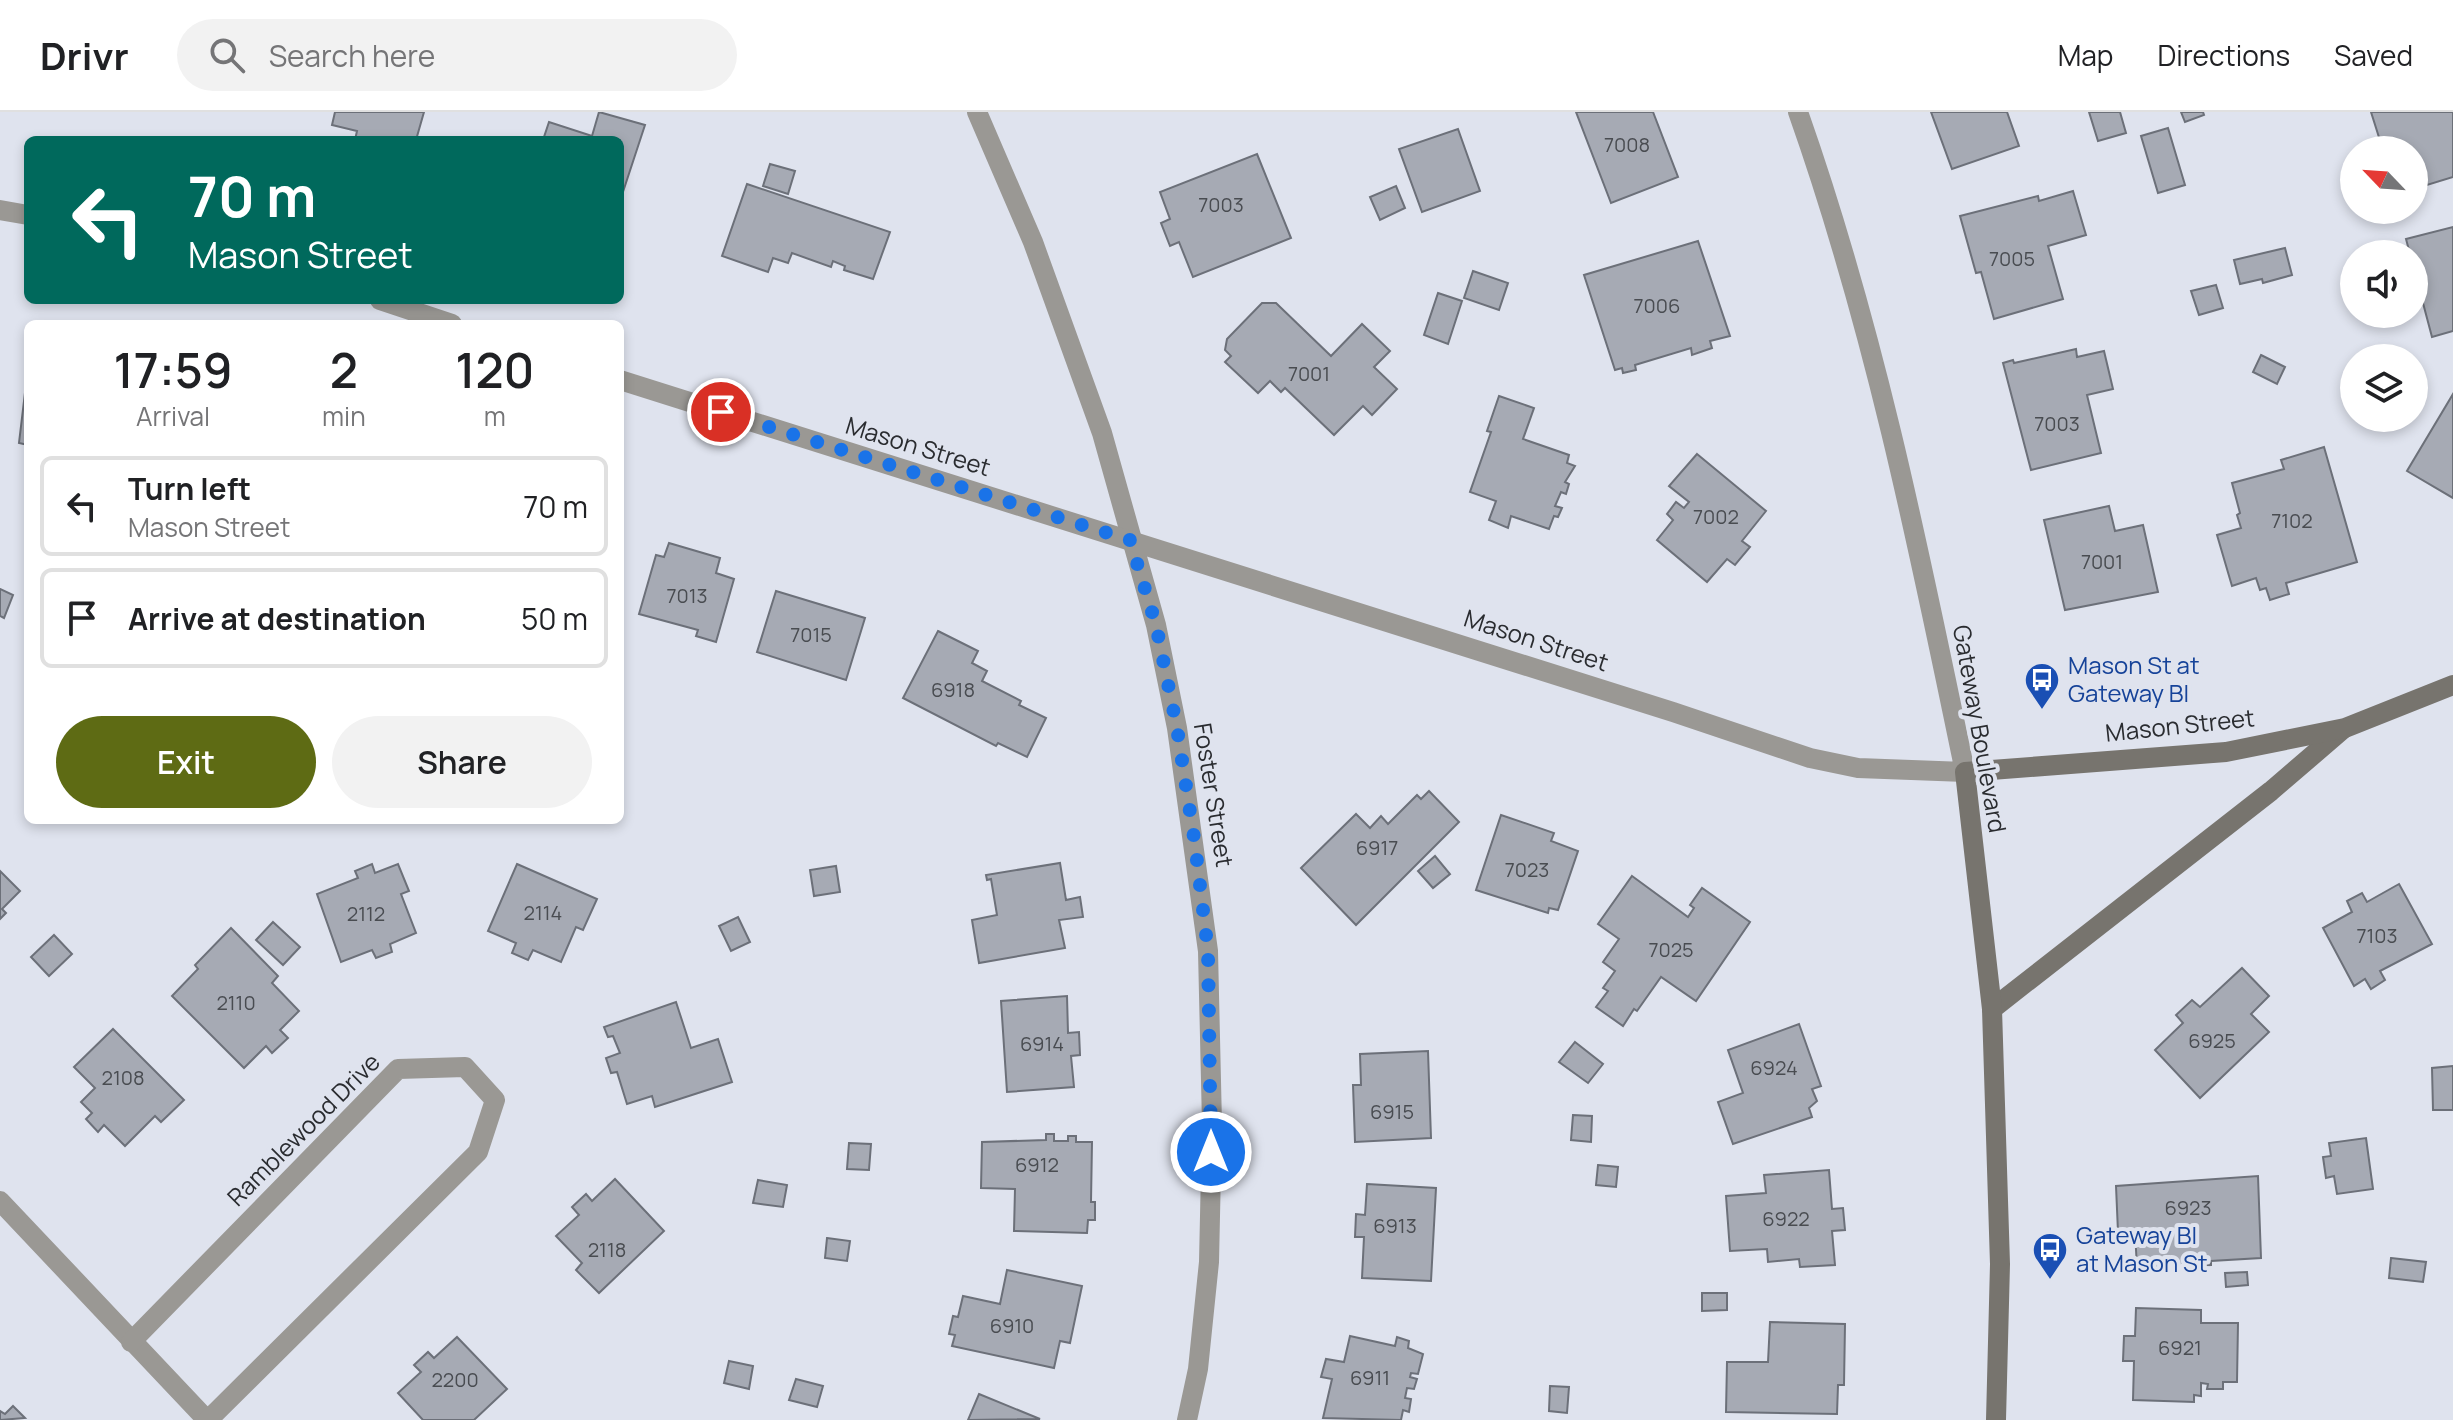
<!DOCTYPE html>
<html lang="en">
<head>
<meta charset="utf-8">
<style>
	body { margin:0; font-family:Manrope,sans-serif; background:#f2f2f2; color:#202124; height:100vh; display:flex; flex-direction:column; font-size:30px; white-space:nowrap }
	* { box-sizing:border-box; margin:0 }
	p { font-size:26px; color:#757577 }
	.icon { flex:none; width:44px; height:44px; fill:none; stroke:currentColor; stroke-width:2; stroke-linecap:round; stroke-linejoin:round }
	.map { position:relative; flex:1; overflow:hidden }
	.side { position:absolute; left:24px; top:208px; width:600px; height:504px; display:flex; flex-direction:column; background:#fff; border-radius:12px; box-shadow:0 4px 12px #0003 }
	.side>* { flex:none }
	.guide { position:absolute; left:24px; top:24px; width:600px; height:168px; border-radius:12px; box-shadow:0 4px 12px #0003; background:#00695c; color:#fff; overflow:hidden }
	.needle { width:52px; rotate:295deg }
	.controls { position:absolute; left:2340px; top:24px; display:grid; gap:16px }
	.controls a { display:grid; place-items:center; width:88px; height:88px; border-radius:50%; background:#fff; box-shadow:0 4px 12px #0003; font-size:40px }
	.pin { position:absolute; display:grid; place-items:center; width:68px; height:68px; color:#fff; margin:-34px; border:4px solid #fff; border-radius:50%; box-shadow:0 2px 8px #0007 }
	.me { position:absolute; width:88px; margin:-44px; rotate:0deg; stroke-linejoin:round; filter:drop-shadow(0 0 6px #0008) }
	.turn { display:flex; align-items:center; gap:28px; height:168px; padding:0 32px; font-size:36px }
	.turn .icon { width:104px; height:104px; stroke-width:2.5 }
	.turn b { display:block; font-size:56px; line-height:68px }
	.eta { display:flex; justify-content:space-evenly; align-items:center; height:136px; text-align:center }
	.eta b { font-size:48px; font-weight:600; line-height:56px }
	.button { display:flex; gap:16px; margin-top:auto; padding:16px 32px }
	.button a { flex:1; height:92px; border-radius:48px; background:#5e6b14; color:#fff; font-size:32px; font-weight:600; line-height:92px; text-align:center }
	.button a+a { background:#f2f2f2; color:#202124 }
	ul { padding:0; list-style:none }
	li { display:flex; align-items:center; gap:24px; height:100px; margin:0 16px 12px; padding:0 16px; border:4px solid #e0e0e0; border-radius:12px }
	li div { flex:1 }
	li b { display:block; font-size:30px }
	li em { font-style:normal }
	header { display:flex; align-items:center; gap:48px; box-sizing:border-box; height:112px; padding:0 40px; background:#fff; border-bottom:2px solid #e0e0e0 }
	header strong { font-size:38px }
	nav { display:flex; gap:44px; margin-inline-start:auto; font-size:28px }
	.search { width:560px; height:72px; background:#f2f2f2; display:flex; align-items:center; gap:20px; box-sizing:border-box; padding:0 28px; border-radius:44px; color:#757577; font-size:30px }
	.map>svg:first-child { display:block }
	.building { fill:#a6aab4; stroke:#6c7079; stroke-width:2 }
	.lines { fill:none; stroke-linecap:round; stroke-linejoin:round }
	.street { stroke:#9a9894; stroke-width:20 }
	.secondary { stroke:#77746e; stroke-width:20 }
	.route { stroke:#1a73e8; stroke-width:14; stroke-dasharray:0 25.2 }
	.labels { text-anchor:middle; stroke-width:8; stroke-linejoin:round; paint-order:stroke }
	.number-label { font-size:20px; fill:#494c51 }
	.street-label { font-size:24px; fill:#2a2c30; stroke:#dfe3ee }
	.transit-label { font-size:24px; fill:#164399; stroke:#dfe3ee; text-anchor:start }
</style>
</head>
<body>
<header>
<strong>Drivr</strong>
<div class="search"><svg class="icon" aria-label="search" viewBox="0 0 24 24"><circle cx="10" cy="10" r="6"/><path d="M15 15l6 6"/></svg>Search here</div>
<nav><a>Map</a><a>Directions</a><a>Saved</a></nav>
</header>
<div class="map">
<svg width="2453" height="1308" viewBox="0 0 2453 1308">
	<rect width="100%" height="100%" fill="#dfe3ee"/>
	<g class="building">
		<polygon points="335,0 424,0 416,28 355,28 357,19 332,13"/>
		<polygon points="599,0 645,13 620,89 620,28 543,28 549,10 592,24"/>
		<polygon points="1576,0 1653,0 1678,65 1611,91"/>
		<polygon points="1931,0 2007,0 2019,34 1952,57"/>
		<polygon points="2089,0 2120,0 2126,21 2098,29"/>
		<polygon points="2181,0 2203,0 2204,3 2185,10"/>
		<polygon points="2371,0 2453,0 2453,65 2414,77 2414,38 2383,38"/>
		<polygon points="2168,16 2185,73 2158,81 2141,24"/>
		<polygon points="1458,17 1480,79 1422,100 1399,37"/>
		<polygon points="1257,42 1291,126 1193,165 1179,130 1170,134 1161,111 1170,107 1160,80"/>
		<polygon points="770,52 795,59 788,82 763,74"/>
		<polygon points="747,72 890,120 873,167 844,158 845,154 833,149 831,155 792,141 788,151 773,146 768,160 722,144"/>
		<polygon points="1396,74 1405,96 1380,108 1370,85"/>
		<polygon points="2073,79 2086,123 2048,134 2063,187 1994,207 1981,160 1976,161 1960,104 2038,84 2039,89"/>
		<polygon points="2453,115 2453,219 2432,225 2414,157 2414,142 2410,142 2406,127"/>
		<polygon points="1698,129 1730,224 1710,229 1712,236 1692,243 1691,236 1635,253 1636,258 1623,261 1622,256 1615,258 1584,163"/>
		<polygon points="2285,136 2292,163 2263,171 2262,167 2240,172 2234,148"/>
		<polygon points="1473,159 1508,171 1499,198 1464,186"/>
		<polygon points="2216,173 2223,196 2199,203 2191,179"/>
		<polygon points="1438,181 1462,189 1448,232 1424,223"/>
		<polygon points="1262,191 1276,191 1331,244 1362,212 1390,239 1374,255 1397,277 1372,303 1363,294 1334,323 1285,276 1281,280 1270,269 1258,281 1225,250 1231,244 1225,238 1227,227"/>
		<polygon points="2076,237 2077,245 2104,239 2113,277 2087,283 2101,341 2031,358 2003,251 2013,248 2014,251"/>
		<polygon points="2261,243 2285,255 2277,272 2253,260"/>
		<polygon points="27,264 28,264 28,333 19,331"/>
		<polygon points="2453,282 2453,386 2407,359"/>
		<polygon points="1499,284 1534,296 1523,327 1569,343 1567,351 1575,354 1565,370 1569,372 1566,382 1561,380 1555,394 1562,396 1558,405 1554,404 1549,417 1511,404 1508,416 1489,408 1496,389 1470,380 1491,320 1487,319"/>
		<polygon points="2324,335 2357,450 2286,471 2289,482 2270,488 2266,476 2260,478 2256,466 2232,474 2217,423 2241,416 2237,403 2240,401 2232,371 2284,357 2281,348"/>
		<polygon points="1697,342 1766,399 1742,429 1750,435 1735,453 1727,447 1707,470 1657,428 1673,408 1667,402 1676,390 1684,396 1689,390 1669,374"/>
		<polygon points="2109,394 2115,419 2143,413 2158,480 2065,498 2044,408"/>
		<polygon points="669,431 720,446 716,461 734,467 716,530 696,524 698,518 639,502 656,443 664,445"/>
		<polygon points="0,477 13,483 4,506 0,504"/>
		<polygon points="776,479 865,506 846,568 757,540"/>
		<polygon points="938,519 978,539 972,551 987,559 982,569 1021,589 1019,593 1046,606 1027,645 998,631 996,634 903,586"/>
		<polygon points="1429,679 1459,710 1356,813 1301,756 1356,702 1370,716 1381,704 1388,712 1417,683 1421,687"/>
		<polygon points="1501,703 1554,721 1551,729 1578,739 1558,798 1549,796 1548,801 1476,778"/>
		<polygon points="1435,744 1450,762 1433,776 1418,759"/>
		<polygon points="1060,751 1066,788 1080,785 1083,805 1059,808 1065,836 979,851 972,808 997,803 991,767 987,768 986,763"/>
		<polygon points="372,752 375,761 398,752 409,779 401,782 416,821 390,832 392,840 376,846 372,838 341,850 317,782 358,766 355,759"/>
		<polygon points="517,752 597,787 583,818 576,815 561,850 533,838 528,848 512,841 516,831 488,819"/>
		<polygon points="836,754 840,780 814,784 810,758"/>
		<polygon points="0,759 20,779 2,797 6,801 0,807"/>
		<polygon points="1632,764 1688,805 1694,796 1690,793 1702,776 1750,810 1696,889 1661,865 1637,899 1634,897 1623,914 1596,895 1608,879 1603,876 1615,859 1603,850 1619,827 1598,812"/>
		<polygon points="2399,772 2432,832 2380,859 2385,868 2371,877 2365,867 2354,874 2323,816 2352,800 2347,789 2362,781 2367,790"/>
		<polygon points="738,805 750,830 731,839 719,814"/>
		<polygon points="273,810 300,835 283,853 256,828"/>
		<polygon points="231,816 278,864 272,871 299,899 280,918 288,926 272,941 266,934 244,956 172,884 198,857 195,853"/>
		<polygon points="54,823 72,842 49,864 31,845"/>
		<polygon points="2242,856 2269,884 2251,902 2269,920 2200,986 2155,938 2183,911 2176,903 2192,888 2200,895"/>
		<polygon points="1067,884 1068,921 1079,920 1080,943 1071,944 1074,975 1007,980 1001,889"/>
		<polygon points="676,890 691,936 718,927 732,970 655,995 652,984 627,992 617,960 611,961 606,946 620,941 613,924 608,925 604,915"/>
		<polygon points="1799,912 1821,974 1812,977 1817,989 1809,996 1812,1005 1733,1032 1718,990 1743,981 1728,938"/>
		<polygon points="113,917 184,988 161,1010 155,1004 125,1034 104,1013 98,1020 86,1007 92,1001 81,990 95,976 74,955"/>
		<polygon points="1575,930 1603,952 1588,971 1559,950"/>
		<polygon points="1428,939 1431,1026 1355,1030 1353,973 1361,973 1360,942"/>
		<polygon points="2453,954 2453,998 2433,998 2432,956"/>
		<polygon points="1573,1003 1592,1004 1591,1030 1571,1028"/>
		<polygon points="1046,1022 1054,1022 1054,1029 1068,1029 1068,1024 1076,1024 1076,1030 1092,1030 1091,1090 1095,1090 1095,1108 1088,1108 1087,1121 1014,1119 1015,1077 981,1076 982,1030 1046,1028"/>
		<polygon points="2366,1026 2373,1077 2337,1082 2334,1064 2326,1066 2323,1045 2331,1044 2329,1031"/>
		<polygon points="849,1031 871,1032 869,1058 847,1057"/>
		<polygon points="1598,1053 1618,1055 1616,1075 1596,1073"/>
		<polygon points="1829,1058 1832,1097 1843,1096 1845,1118 1832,1119 1835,1153 1800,1155 1799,1147 1768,1150 1767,1137 1730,1139 1726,1084 1766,1081 1764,1063"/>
		<polygon points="2258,1064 2261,1146 2211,1149 2211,1153 2137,1156 2135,1119 2118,1120 2116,1074"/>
		<polygon points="615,1067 664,1119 599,1181 576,1158 582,1151 556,1124 579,1103 572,1095 586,1082 592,1089"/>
		<polygon points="758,1068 787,1073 783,1095 753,1091"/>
		<polygon points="1367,1072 1436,1076 1431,1169 1362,1166 1364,1125 1355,1125 1356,1102 1365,1103"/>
		<polygon points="827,1126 850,1129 847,1149 825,1146"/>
		<polygon points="2391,1146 2426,1150 2423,1170 2389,1166"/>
		<polygon points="1007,1158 1082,1174 1070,1231 1060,1229 1054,1256 952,1234 955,1223 949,1222 953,1204 958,1205 963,1184 1000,1192"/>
		<polygon points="2247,1160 2248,1173 2226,1175 2225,1161"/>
		<polygon points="1702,1181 1727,1181 1727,1198 1702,1199"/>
		<polygon points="2136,1196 2201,1198 2201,1211 2238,1211 2237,1270 2223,1270 2223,1277 2207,1277 2208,1272 2201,1271 2201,1284 2194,1283 2194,1290 2133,1288 2134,1249 2123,1249 2124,1224 2135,1224"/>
		<polygon points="1770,1210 1845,1212 1844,1273 1838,1273 1837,1302 1726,1300 1727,1250 1768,1250"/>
		<polygon points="1350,1224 1395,1234 1397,1225 1409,1229 1408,1236 1423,1242 1418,1262 1411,1261 1410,1265 1417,1267 1414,1277 1407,1276 1405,1286 1411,1287 1409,1300 1403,1298 1401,1308 1323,1306 1332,1267 1321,1265 1326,1247 1344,1250"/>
		<polygon points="457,1225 507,1277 474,1308 423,1308 398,1281 421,1260 414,1253 428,1240 434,1246"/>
		<polygon points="729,1249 753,1254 749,1277 724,1271"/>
		<polygon points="796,1267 823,1274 817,1295 789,1288"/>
		<polygon points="1550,1274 1569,1275 1567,1301 1549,1299"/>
		<polygon points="979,1282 1040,1307 968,1308"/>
		<polygon points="13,1294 25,1306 0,1308 0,1299 5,1302"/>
	</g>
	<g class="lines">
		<g class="street">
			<polyline points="977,0 1033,130 1102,321 1156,513 1177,616 1208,839 1212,1012 1209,1150 1198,1257 1187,1308"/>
			<polyline points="0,98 28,103"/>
			<polyline points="380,188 452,212"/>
			<path d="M 620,268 L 1673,600 L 1810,646 L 1858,656 L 1965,660 C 1919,437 1874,215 1798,0"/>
			<polyline points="0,1089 207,1308"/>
			<polyline points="131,1230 398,957 465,955 495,988 478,1040 208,1308"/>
		</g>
		<g class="secondary">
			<polyline points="1992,897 2271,679 2342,618"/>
			<polyline points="1996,1308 2000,1152 1992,897 1965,660 2226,640 2345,616 2453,573"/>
		</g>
	</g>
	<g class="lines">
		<polyline class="route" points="721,300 1130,428 1156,513 1177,616 1195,732 1208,839 1211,1040"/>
	</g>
	<defs>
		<symbol id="bus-pin" viewBox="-11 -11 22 30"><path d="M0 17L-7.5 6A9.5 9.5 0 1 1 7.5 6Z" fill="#1a4fb4" stroke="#dfe3ee"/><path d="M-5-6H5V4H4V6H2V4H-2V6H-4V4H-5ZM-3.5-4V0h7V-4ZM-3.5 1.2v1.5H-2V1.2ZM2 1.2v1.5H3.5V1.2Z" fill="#fff"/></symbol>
	</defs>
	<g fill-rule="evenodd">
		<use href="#bus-pin" x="2022" y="548" width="40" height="54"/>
		<use href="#bus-pin" x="2030" y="1118" width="40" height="54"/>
	</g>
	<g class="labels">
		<g class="number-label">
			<text x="1627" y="40">7008</text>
			<text x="1221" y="100">7003</text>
			<text x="2012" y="154">7005</text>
			<text x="1657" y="201">7006</text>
			<text x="1309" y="269">7001</text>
			<text x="2057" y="319">7003</text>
			<text x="1716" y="412">7002</text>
			<text x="2292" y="416">7102</text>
			<text x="2102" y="457">7001</text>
			<text x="687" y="491">7013</text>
			<text x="811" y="530">7015</text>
			<text x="953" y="585">6918</text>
			<text x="1377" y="743">6917</text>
			<text x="1527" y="765">7023</text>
			<text x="543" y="808">2114</text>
			<text x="366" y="809">2112</text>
			<text x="2377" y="831">7103</text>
			<text x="1671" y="845">7025</text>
			<text x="236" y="898">2110</text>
			<text x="2212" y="936">6925</text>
			<text x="1042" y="939">6914</text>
			<text x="1774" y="963">6924</text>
			<text x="123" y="973">2108</text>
			<text x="1392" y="1007">6915</text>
			<text x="1037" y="1060">6912</text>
			<text x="2188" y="1103">6923</text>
			<text x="1786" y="1114">6922</text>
			<text x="1395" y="1121">6913</text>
			<text x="607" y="1145">2118</text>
			<text x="1012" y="1221">6910</text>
			<text x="2180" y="1243">6921</text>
			<text x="1370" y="1273">6911</text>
			<text x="455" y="1275">2200</text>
		</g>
		<g class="street-label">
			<text transform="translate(918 335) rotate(17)" y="8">Mason Street</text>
			<text transform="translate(1536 529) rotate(18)" y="8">Mason Street</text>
			<text transform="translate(2180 614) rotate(-6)" y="8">Mason Street</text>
			<text transform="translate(1979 617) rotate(80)" y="8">Gateway Boulevard</text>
			<text transform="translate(1213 683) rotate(81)" y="8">Foster Street</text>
			<text transform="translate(304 1018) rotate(-45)" y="8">Ramblewood Drive</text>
		</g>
		<g class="transit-label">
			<text x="2068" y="562">Mason St at<tspan x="2068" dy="28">Gateway Bl</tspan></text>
			<text x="2076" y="1132">Gateway Bl<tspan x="2076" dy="28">at Mason St</tspan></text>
		</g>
	</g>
</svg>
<div class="controls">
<a><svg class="needle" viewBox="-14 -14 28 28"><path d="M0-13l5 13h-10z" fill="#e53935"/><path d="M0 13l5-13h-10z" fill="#757577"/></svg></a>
<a><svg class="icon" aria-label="sound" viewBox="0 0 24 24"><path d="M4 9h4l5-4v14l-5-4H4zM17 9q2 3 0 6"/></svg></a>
<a><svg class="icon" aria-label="layers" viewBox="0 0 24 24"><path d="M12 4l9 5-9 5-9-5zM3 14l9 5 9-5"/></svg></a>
</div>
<div class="pin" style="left:721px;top:300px;background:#d93025"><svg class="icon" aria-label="arrive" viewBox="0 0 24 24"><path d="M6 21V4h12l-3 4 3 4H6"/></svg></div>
<svg class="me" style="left:1211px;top:1040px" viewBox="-20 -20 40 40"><circle r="17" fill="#1a73e8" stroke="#fff" stroke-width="3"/><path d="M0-11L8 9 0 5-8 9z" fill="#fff"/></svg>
<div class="guide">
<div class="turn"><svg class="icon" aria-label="left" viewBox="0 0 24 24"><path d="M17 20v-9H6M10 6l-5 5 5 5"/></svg><div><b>70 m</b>Mason Street</div></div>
</div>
<section class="side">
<div class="eta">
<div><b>17:59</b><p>Arrival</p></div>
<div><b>2</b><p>min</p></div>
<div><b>120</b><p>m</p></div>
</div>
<ul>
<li><svg class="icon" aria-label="left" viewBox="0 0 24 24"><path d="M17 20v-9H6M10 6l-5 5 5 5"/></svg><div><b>Turn left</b><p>Mason Street</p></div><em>70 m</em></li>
<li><svg class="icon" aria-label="arrive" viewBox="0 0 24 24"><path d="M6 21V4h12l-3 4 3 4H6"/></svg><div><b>Arrive at destination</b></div><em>50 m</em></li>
</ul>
<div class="button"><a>Exit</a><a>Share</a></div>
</section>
</div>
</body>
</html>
